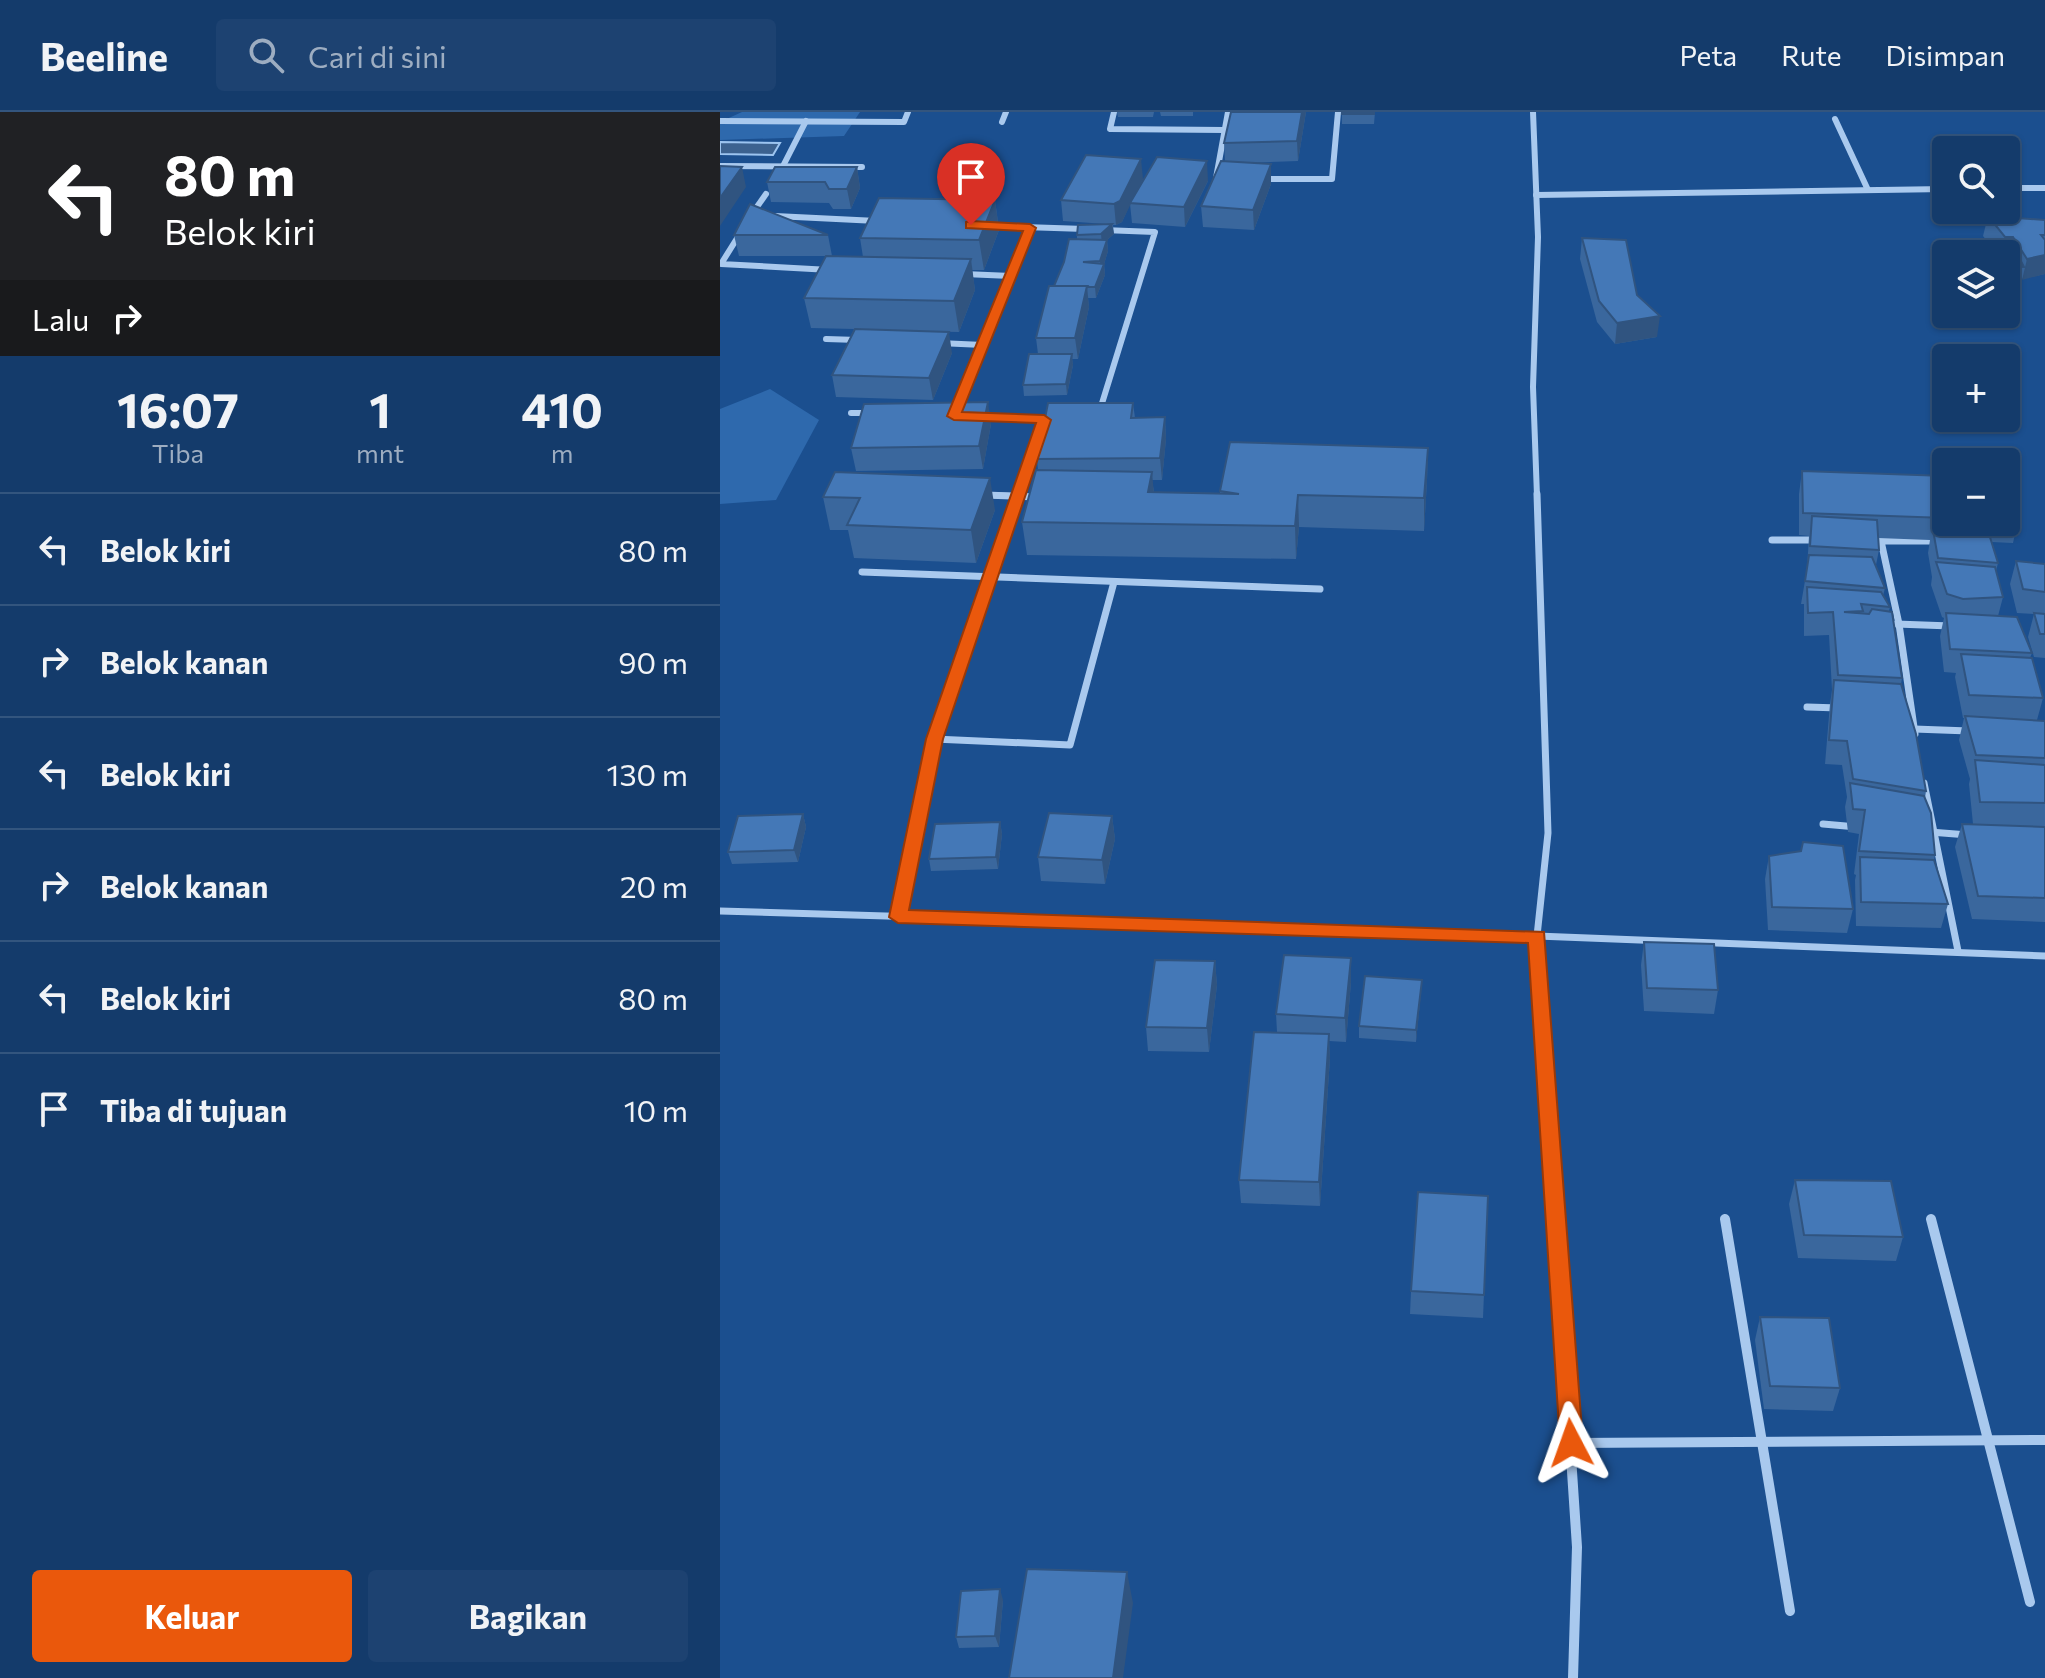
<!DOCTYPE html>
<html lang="id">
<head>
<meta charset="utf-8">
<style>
	body { margin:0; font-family:Commissioner,sans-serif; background:#1d4271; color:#f1f3f6; height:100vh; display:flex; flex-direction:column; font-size:30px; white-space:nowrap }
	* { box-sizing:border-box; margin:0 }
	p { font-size:26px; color:#9dadc1 }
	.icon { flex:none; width:44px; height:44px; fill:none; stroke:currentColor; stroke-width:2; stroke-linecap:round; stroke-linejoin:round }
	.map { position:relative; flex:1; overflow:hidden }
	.drawer { display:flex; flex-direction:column; background:#143b6b; width:720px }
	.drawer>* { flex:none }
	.guide { background:#202124; color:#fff; overflow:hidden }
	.buttons { position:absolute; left:1212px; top:24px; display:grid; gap:16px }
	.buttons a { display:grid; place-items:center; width:88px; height:88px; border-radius:8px; background:#143b6b; box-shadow:0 2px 6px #0004,0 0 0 2px #33557e; font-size:40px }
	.pin { position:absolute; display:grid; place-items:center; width:68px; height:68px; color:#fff; margin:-82px -34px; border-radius:50% 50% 50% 0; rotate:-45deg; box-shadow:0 0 8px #0007 }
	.pin .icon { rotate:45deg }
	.me { position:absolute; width:88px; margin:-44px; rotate:356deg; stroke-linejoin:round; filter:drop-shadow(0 0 6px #0008) }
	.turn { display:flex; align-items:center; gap:28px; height:168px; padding:0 32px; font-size:36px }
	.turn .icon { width:104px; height:104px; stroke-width:2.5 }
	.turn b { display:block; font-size:56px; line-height:68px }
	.then { display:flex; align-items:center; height:76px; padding:0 32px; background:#0003; gap:16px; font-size:30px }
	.eta { display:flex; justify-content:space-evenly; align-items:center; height:136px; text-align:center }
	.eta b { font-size:48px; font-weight:700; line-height:56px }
	.button { display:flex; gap:16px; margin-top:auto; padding:16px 32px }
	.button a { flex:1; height:92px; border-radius:8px; background:#ea580c; color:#fff; font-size:32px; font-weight:700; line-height:92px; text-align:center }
	.button a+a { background:#1d4271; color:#f1f3f6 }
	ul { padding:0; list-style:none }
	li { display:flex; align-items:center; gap:24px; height:112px; padding:0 32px; border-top:2px solid #33557e }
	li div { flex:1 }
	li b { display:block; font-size:30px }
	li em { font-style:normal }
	header { display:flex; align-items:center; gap:48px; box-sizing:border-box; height:112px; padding:0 40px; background:#143b6b; border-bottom:2px solid #33557e }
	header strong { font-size:38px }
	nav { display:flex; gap:44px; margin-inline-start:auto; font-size:28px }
	.search { width:560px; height:72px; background:#1d4271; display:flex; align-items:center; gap:20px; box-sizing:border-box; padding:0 28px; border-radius:8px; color:#9dadc1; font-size:30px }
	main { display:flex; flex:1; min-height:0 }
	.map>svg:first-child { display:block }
	.green { fill:#2e69ad }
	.water { fill:#3c6290; stroke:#9cc4f0; stroke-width:2 }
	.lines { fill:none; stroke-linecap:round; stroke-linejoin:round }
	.street-far2 { stroke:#a9c9ee; stroke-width:6 }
	.street-far1 { stroke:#a9c9ee; stroke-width:7 }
	.street { stroke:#a9c9ee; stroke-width:10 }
	.wall { fill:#3a679d }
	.shaded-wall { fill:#305480 }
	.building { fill:#4478b7; stroke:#305480; stroke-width:2 }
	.route { fill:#ea580c; stroke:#983908; stroke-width:2 }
</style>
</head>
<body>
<header>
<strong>Beeline</strong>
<div class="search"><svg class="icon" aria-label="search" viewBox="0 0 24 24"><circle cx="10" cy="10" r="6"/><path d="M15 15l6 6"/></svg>Cari di sini</div>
<nav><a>Peta</a><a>Rute</a><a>Disimpan</a></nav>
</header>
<main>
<section class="drawer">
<div class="guide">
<div class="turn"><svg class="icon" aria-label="left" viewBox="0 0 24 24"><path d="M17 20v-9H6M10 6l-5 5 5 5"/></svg><div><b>80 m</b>Belok kiri</div></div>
<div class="then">Lalu<svg class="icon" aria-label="right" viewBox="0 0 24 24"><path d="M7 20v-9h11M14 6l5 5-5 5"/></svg></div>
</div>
<div class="eta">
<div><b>16:07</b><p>Tiba</p></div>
<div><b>1</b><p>mnt</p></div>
<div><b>410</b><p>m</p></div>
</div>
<ul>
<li><svg class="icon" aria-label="left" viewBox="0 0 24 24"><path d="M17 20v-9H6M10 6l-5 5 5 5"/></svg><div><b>Belok kiri</b></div><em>80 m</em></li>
<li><svg class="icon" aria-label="right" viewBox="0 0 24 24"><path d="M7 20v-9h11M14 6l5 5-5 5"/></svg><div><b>Belok kanan</b></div><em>90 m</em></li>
<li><svg class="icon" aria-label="left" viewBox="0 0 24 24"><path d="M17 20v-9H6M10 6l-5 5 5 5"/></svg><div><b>Belok kiri</b></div><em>130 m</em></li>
<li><svg class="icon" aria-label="right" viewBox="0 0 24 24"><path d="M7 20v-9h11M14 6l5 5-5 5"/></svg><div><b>Belok kanan</b></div><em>20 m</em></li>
<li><svg class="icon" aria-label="left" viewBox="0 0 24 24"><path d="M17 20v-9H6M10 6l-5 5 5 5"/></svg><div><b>Belok kiri</b></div><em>80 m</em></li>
<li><svg class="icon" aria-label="arrive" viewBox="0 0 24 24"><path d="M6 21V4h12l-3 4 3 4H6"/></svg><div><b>Tiba di tujuan</b></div><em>10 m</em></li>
</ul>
<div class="button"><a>Keluar</a><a>Bagikan</a></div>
</section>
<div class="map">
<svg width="1325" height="1566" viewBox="0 0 1325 1566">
	<rect width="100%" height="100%" fill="#1b4f8f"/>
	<g class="green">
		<polygon points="22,0 140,0 124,24 0,28 0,10"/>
		<polygon points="50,277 99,308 56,388 0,392 0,297"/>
	</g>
	<polygon class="water" points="0,30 60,31 53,43 0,42"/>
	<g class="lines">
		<g class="street-far2">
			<polyline points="394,0 390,17 504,18"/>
			<polyline points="813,0 818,125 813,275 817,384"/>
			<polyline points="1115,7 1148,78"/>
			<polyline points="0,9 184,10 188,0"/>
			<polyline points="282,10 286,0"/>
			<polyline points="0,54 142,55"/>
			<polyline points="61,58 86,9"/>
			<polyline points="496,66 508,0"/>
			<polyline points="542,67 612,67 618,0"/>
			<polyline points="1286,76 1325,76"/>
			<polyline points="816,83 1226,77"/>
			<polyline points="32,102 46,82"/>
			<polyline points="55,104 157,109"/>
			<polyline points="271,114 365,117"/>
			<polyline points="21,120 1,152 110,158"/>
			<polyline points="244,162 291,164"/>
			<polyline points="106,227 138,228"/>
			<polyline points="219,231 263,233"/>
			<polyline points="236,300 310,116"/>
			<polyline points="131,301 150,301"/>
			<polyline points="379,301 435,120 383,118"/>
			<polyline points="259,305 326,308"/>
			<polyline points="265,383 300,384"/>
			<polyline points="298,384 324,308"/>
		</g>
		<g class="street-far1">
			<polyline points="817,382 828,721 817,824 821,893"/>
			<polyline points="265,383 319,385"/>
			<polyline points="1052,428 1095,428"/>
			<polyline points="142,460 600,477"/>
			<polyline points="1176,512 1231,514"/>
			<polyline points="1087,595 1119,596"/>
			<polyline points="1194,617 1249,619"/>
			<polyline points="1195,622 1179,512 1161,429 1219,429"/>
			<polyline points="214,627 350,633 394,470"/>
			<polyline points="1204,671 1238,839"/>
			<polyline points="1103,712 1137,715"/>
			<polyline points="1210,720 1248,723"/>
			<polyline points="0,799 817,824 1325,844"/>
			<polyline points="178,805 214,627 298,382"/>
		</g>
		<g class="street">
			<polyline points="821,891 857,1435 853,1566"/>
			<polyline points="1005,1107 1070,1499"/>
			<polyline points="1211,1107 1310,1490"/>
			<polyline points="851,1331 1325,1328"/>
		</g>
	</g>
	<g class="wall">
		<polygon points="397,0 434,0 433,5 398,5"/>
		<polygon points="440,0 473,0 473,4 441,4"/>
		<polygon points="511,0 586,0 578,49 526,51 551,72 534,118 483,115 481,94 505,49 504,31"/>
		<polygon points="622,0 655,0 654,12 622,12"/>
		<polygon points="137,55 140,76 131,97 113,97 109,91 51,90 47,70"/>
		<polygon points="423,67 416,82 488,69 465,115 412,111 410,92 402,110 396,113 393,113 394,122 387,128 388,139 384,152 385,163 376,186 368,186 369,195 358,247 352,247 353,253 347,283 304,284 303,273 318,242 316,226 334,174 357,127 357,123 386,112 343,109 341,88"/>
		<polygon points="275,88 279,118 264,158 252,158 255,178 239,220 184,219 232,241 213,288 116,285 112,263 134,217 91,216 84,186 143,145 140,126"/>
		<polygon points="1268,104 1325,108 1325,162 1301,167 1299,176 1286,175 1286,142 1237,142 1240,130 1269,131 1263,124"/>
		<polygon points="14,123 108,123 112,144 19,144"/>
		<polygon points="862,126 917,183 937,225 895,232 877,210 860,147"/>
		<polygon points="413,291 415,306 445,305 446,327 442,368 432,368 434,380 500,381 500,379 708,336 707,369 704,419 579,415 576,447 307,443 302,410 318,358 317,347"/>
		<polygon points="271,312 263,357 136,359 131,336"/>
		<polygon points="1082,359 1226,364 1226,410 1286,410 1286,387 1298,408 1293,431 1272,430 1278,451 1276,459 1283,485 1278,504 1312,541 1310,546 1323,586 1317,608 1325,609 1325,810 1252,807 1235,735 1242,712 1253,712 1249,672 1250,667 1239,628 1244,606 1243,606 1235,565 1236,561 1224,560 1220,524 1224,506 1222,505 1211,473 1212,465 1208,441 1210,428 1158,426 1159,438 1156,453 1165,476 1163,484 1170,495 1169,499 1182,566 1181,572 1206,679 1205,686 1215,743 1214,748 1228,792 1221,816 1136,814 1135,768 1136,763 1134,762 1139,722 1128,720 1125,695 1127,685 1122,653 1105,652 1110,592 1112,578 1109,523 1084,524 1084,492 1081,492 1087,457 1089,424 1079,423 1079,382"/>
		<polygon points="115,360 275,398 256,451 134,446 128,418 110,418 103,385"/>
		<polygon points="1296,449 1325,452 1325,546 1314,545 1308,525 1314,502 1297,501 1290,472"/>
		<polygon points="83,702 86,715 78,750 12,752 8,740"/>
		<polygon points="392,704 395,727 385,772 321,769 318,745"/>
		<polygon points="280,710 282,722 278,757 211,759 209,747"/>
		<polygon points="1049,744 1133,797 1127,821 1048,818 1045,767"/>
		<polygon points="924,830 998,878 994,902 924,899 921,853"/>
		<polygon points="495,849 497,873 489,940 428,939 426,915"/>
		<polygon points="631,870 626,930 609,929 610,946 600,1094 521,1091 519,1068 557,920 556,902"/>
		<polygon points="701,880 696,930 639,926 639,914"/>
		<polygon points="1075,1068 1183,1125 1176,1149 1078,1146 1069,1092"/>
		<polygon points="768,1084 763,1206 690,1202 691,1179"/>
		<polygon points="1040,1205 1120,1276 1113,1299 1044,1297 1035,1228"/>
		<polygon points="283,1488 279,1535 239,1536 236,1525"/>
	</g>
	<g class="shaded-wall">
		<polygon points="582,0 586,0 578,49 577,29"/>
		<polygon points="421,47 423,67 402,110 396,113 394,92"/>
		<polygon points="487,49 488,69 465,115 464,95"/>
		<polygon points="551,52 551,72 534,118 533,98"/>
		<polygon points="22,55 26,75 0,114 0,86"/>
		<polygon points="137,55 140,76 131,97 127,77"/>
		<polygon points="275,88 279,118 264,158 259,128"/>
		<polygon points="392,112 394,122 387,128 388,139 382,159 384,152 385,163 376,186 375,175 381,160 380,149 382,133 381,122"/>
		<polygon points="1325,143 1325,162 1302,168 1307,147"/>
		<polygon points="251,147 255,178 239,220 234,189"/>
		<polygon points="367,174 369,195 358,247 355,226"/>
		<polygon points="940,204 937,225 895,232 897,211"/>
		<polygon points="229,220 232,241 213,288 209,266"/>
		<polygon points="352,242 353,253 347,283 346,272"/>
		<polygon points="268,290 271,312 263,357 259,334"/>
		<polygon points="445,305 446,327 442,368 440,346"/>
		<polygon points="708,336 707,369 704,419 704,386"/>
		<polygon points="432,360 435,393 428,380"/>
		<polygon points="270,366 275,398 256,451 251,418"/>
		<polygon points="578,383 579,415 576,447 575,414"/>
		<polygon points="83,702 86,715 78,750 74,738"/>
		<polygon points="392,704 395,727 385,772 382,748"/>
		<polygon points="280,710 282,722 278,757 276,745"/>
		<polygon points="631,846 631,870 626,930 625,906"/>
		<polygon points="495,849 497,873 489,940 487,916"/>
		<polygon points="702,868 701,880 696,930 696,918"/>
		<polygon points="609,922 610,946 600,1094 599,1070"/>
		<polygon points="407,1460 413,1491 403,1566 393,1566"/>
		<polygon points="280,1477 283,1488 279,1535 275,1524"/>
	</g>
	<g class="building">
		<polygon points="511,0 582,0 577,29 504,31"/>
		<rect x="622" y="0" width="32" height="2"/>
		<polygon points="366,43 421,47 400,89 394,92 341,88"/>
		<polygon points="437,45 487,49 464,95 410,91"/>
		<polygon points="501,49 551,52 533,98 481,94"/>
		<polygon points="0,54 22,55 0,86"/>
		<polygon points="55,55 137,55 127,77 109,77 105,70 47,70"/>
		<polygon points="159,86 275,88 259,128 140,126"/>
		<polygon points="30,92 108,123 14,123"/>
		<polygon points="1268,104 1325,108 1325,123 1321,123 1325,128 1325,143 1307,147 1293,125 1285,125"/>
		<polygon points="392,112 381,122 357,123 358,113"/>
		<polygon points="862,126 906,128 917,183 940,204 897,211 879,189"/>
		<polygon points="349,127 387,128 380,149 363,150 384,152 375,175 366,175 367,174 334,174 344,150"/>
		<polygon points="1240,130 1278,132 1283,141 1295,138 1304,155 1286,154 1286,142 1245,142"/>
		<polygon points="106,144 251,147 234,189 84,186"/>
		<polygon points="329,174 367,174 355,226 316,226"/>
		<polygon points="135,217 229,220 209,266 112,263"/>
		<polygon points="309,242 352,242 346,272 303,273"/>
		<polygon points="268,290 259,334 131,336 144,292"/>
		<polygon points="328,291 413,291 411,306 445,305 440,346 317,347"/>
		<polygon points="510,330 708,336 704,386 578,383 575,414 302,410 316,358 432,360 428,380 519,382 500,379"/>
		<polygon points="1082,359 1226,364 1226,406 1083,401"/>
		<polygon points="115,360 270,366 251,418 127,413 140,386 103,385"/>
		<polygon points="1286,387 1298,408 1286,408"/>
		<polygon points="1092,404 1157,408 1159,438 1090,434"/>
		<polygon points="1213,418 1269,422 1278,451 1218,446"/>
		<polygon points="1089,443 1152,445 1165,476 1085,469"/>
		<polygon points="1296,449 1325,452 1325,480 1303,477"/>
		<polygon points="1216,450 1275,455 1283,485 1243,487 1227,482"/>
		<polygon points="1087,475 1161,480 1170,495 1141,492 1143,499 1124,500 1149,502 1152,497 1172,500 1182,566 1118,563 1113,500 1088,501"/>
		<polygon points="1226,501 1297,505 1312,541 1230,537"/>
		<polygon points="1314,501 1325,502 1325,522 1320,522"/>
		<polygon points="1241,542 1312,546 1323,586 1249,583"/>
		<polygon points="1114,568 1181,572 1196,622 1206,679 1133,667 1127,629 1109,628"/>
		<polygon points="1245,604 1325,609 1325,646 1256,643"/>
		<polygon points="1255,648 1325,653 1325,691 1260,690"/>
		<polygon points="1130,671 1204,684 1211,701 1215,743 1139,739 1145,698 1133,697"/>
		<polygon points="329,701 392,704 382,748 318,745"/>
		<polygon points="83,702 74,738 8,740 18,704"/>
		<polygon points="280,710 276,745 209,747 215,712"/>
		<polygon points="1242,712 1325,715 1325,786 1258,784"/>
		<polygon points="1083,730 1123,734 1133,797 1052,795 1049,744 1081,739"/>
		<polygon points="1140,745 1214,748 1228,792 1141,790"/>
		<polygon points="924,830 994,832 998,878 927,876"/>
		<polygon points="564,843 631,846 625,906 556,902"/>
		<polygon points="435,848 495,849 487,916 426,915"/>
		<polygon points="645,864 702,868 696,918 639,914"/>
		<polygon points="534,920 609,922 599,1070 519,1068"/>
		<polygon points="1075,1068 1171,1069 1183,1125 1084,1123"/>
		<polygon points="698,1080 768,1084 764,1183 691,1179"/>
		<polygon points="1040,1205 1109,1206 1120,1276 1050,1274"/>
		<polygon points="307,1457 407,1460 393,1566 289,1566"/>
		<polygon points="280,1477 275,1524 236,1525 241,1479"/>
	</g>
	<polygon class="route" points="251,109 310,112 316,116 242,300 324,303 331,308 223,627 189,798 824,820 863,1331 860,1339 851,1342 843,1339 840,1331 808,831 178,811 169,805 206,627 316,311 234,308 227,304 303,119 246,116 246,110"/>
</svg>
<div class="buttons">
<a><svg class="icon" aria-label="search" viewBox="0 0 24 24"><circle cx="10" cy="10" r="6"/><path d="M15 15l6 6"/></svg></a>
<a><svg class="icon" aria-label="layers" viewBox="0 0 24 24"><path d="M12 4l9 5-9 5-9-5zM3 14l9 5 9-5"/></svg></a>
<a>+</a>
<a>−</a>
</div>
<div class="pin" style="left:251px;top:113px;background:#d93025"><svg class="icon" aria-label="arrive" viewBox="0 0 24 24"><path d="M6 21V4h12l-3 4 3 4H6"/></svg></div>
<svg class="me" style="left:851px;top:1331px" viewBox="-20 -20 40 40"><path d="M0-17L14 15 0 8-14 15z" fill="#ea580c" stroke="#fff" stroke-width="4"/></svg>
</div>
</main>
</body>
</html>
